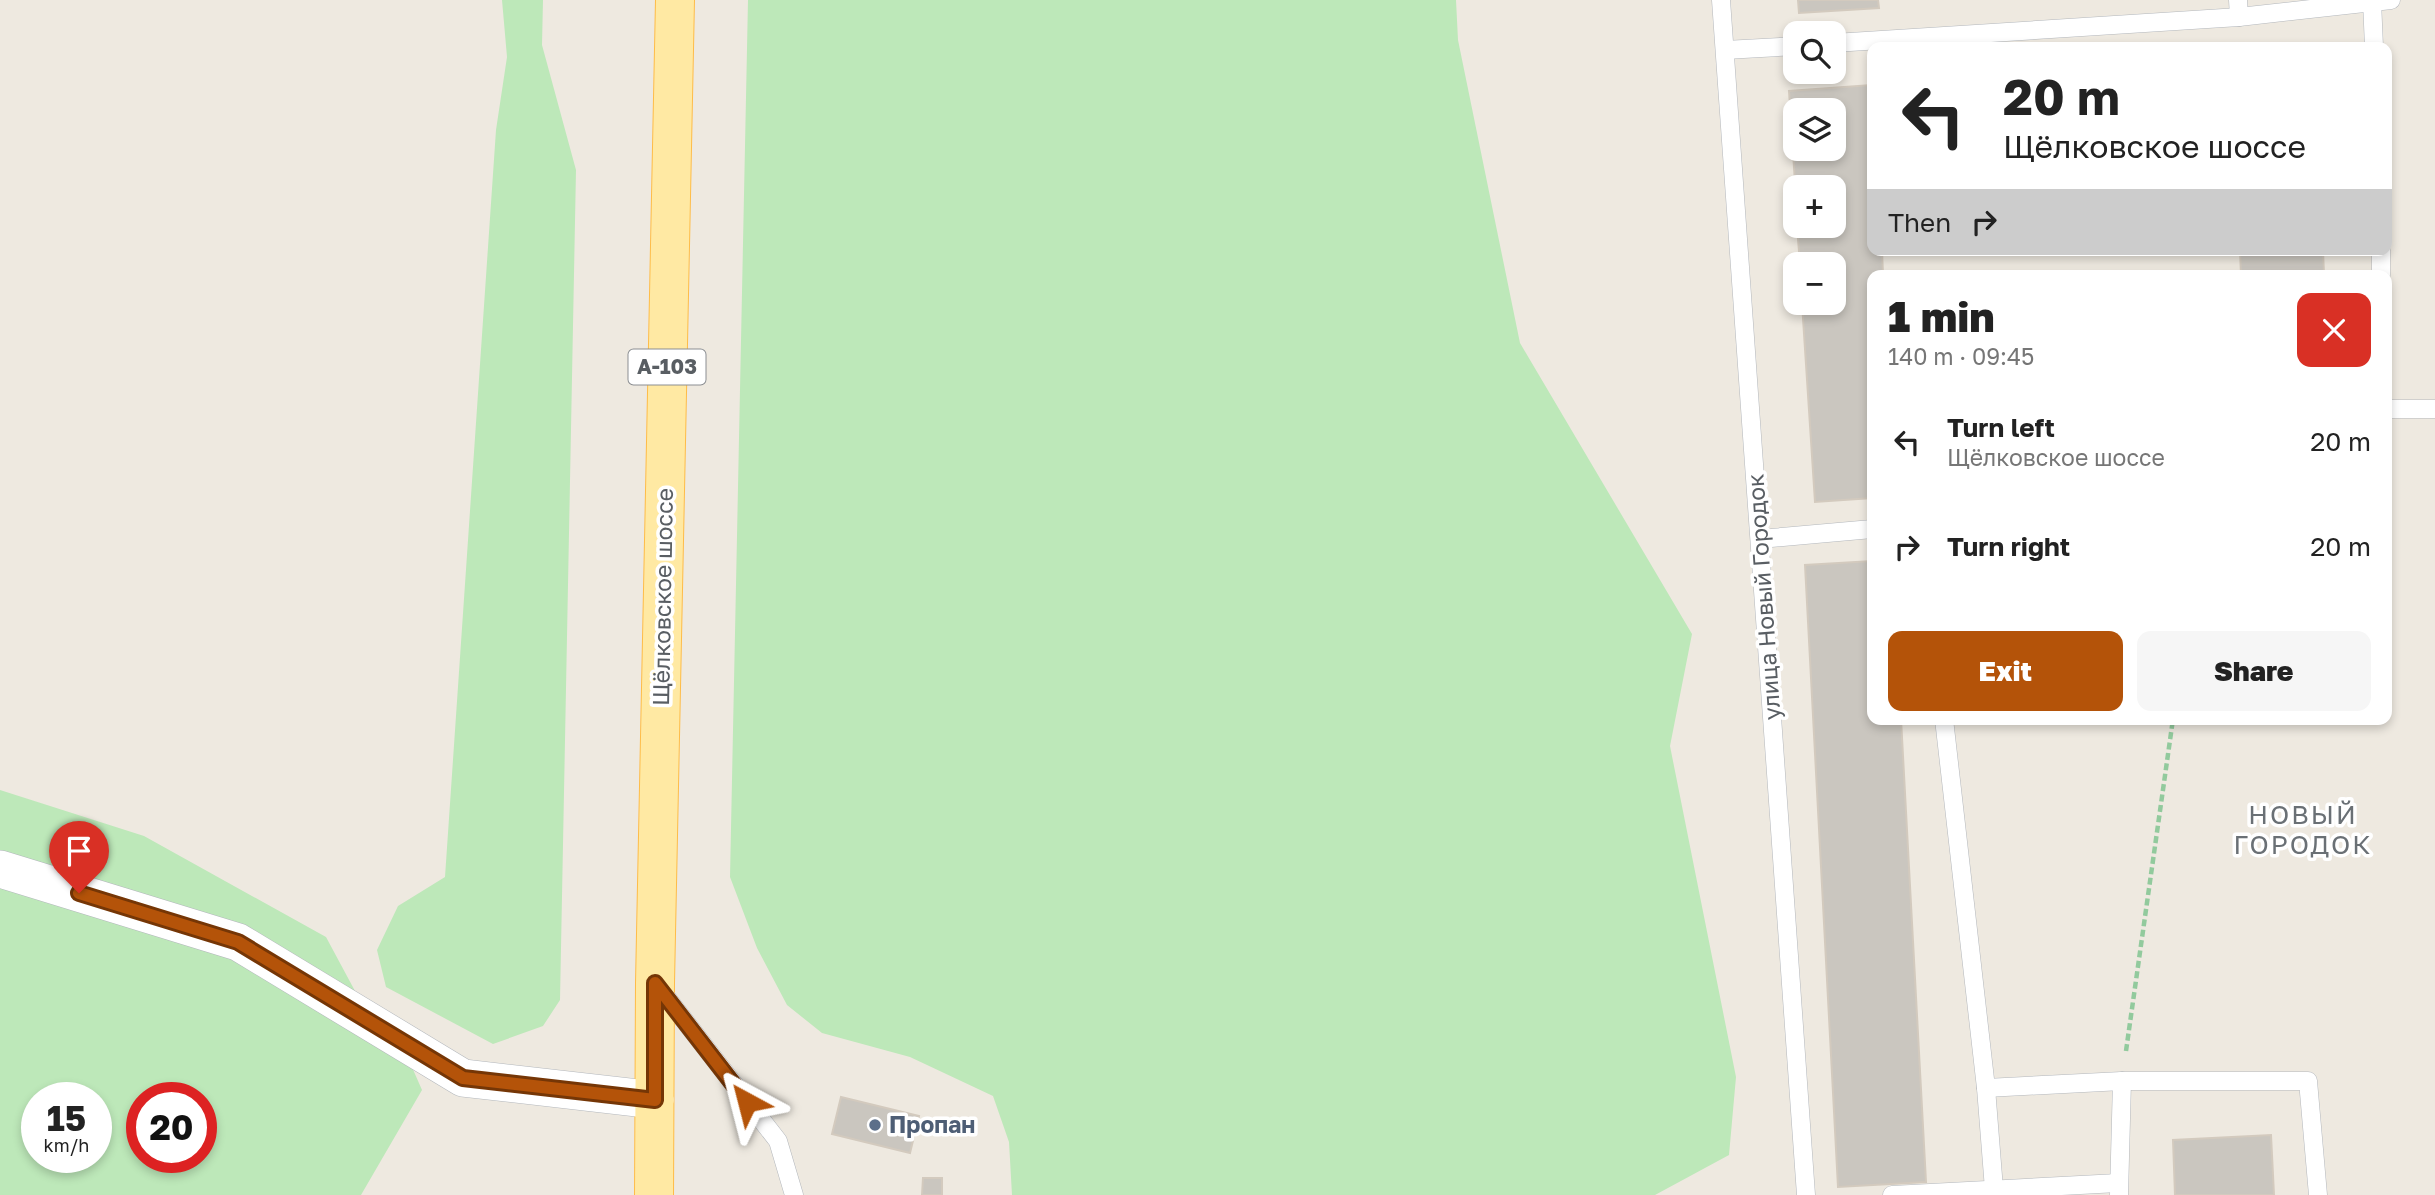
<!DOCTYPE html>
<html lang="en">
<head>
<meta charset="utf-8">
<style>
	body { margin:0; font-family:"Golos Text",sans-serif; background:#f6f6f6; color:#222; height:100vh; display:flex; flex-direction:column; font-size:26px; white-space:nowrap }
	* { box-sizing:border-box; margin:0 }
	p { font-size:23px; color:#767676 }
	.icon { flex:none; width:38px; height:38px; fill:none; stroke:currentColor; stroke-width:2; stroke-linecap:round; stroke-linejoin:round }
	.map { position:relative; flex:1; overflow:hidden }
	.drawer { position:absolute; left:1867px; top:270px; width:525px; height:455px; display:flex; flex-direction:column; background:#fff; border-radius:14px; box-shadow:0 4px 10px #0003 }
	.drawer>* { flex:none }
	.banner { position:absolute; left:1867px; top:42px; width:525px; height:214px; border-radius:14px; box-shadow:0 4px 10px #0003; background:#fff; color:#222; overflow:hidden }
	.tools { position:absolute; left:1783px; top:21px; display:grid; gap:14px }
	.tools a { display:grid; place-items:center; width:63px; height:63px; border-radius:14px; background:#fff; box-shadow:0 4px 10px #0003; font-size:35px }
	.speed { position:absolute; left:21px; top:1082px; display:flex; gap:14px; font-size:35px; font-weight:700; text-align:center }
	.speed>* { display:grid; place-content:center; width:91px; height:91px; border-radius:50%; background:#fff; box-shadow:0 4px 10px #0003; line-height:1 }
	.speed small { font-size:18px; font-weight:400 }
	.speed .limit { border:10px solid #d22; background:#fff; color:#111 }
	.pin { position:absolute; display:grid; place-items:center; width:60px; height:60px; color:#fff; margin:-72px -30px; border-radius:50% 50% 50% 0; rotate:-45deg; box-shadow:0 0 7px #0007 }
	.pin .icon { rotate:45deg }
	.me { position:absolute; width:77px; margin:-38px; rotate:322deg; stroke-linejoin:round; filter:drop-shadow(0 0 5px #0008) }
	.turn { display:flex; align-items:center; gap:24px; height:147px; padding:0 21px; font-size:32px }
	.turn .icon { width:91px; height:91px; stroke-width:2.5 }
	.turn b { display:block; font-size:49px; line-height:60px }
	.then { display:flex; align-items:center; height:66px; padding:0 21px; background:#0003; gap:14px; font-size:26px }
	.round { display:grid; place-items:center; flex:none; width:74px; height:74px; border-radius:14px; background:#f6f6f6 }
	.headline { display:flex; align-items:center; justify-content:space-between; height:119px; padding:0 21px }
	h1 { font-size:42px; font-weight:800; line-height:52px }
	.action { display:flex; gap:14px; margin-top:auto; padding:14px 21px }
	.action a { flex:1; height:80px; border-radius:14px; background:#b45309; color:#fff; font-size:28px; font-weight:800; line-height:80px; text-align:center }
	.action a+a { background:#f6f6f6; color:#222 }
	ul { padding:0; list-style:none }
	li { display:flex; align-items:center; gap:21px; height:105px; padding:0 21px }
	li div { flex:1 }
	li b { display:block; font-size:26px }
	li em { font-style:normal }
	.map>svg:first-child { display:block }
	.green { fill:#bde8b9; fill-rule:evenodd }
	.building { fill:#cac6bf; stroke:#d3cabe; stroke-width:2; fill-rule:evenodd }
	.lines { fill:none; stroke-linecap:round; stroke-linejoin:round }
	.lane-casing { stroke:#b3b7bc; stroke-width:19 }
	.street-casing { stroke:#b3b7bc; stroke-width:38 }
	.primary-casing { stroke:#febc48; stroke-width:40 }
	.path { stroke:#92ca9d; stroke-width:4.5; stroke-dasharray:7 3.5; stroke-linecap:butt }
	.lane { stroke:#fff; stroke-width:18 }
	.street { stroke:#fff; stroke-width:37 }
	.primary { stroke:#ffe9a3; stroke-width:38 }
	.route-casing { stroke:#753606; stroke-width:18 }
	.route { stroke:#b45309; stroke-width:12 }
	.service-dot { fill:#5c6f8a; stroke:#fff; stroke-width:2.5 }
	.labels { text-anchor:middle; stroke-width:7; stroke-linejoin:round; paint-order:stroke }
	.shield { fill:#fff; stroke:#8b8e92; stroke-width:2 }
	.shield-label { font-size:21px; font-weight:bold; fill:#595e63 }
	.street-label { font-size:23px; fill:#595e63; stroke:#fff }
	.service-label { font-size:23px; font-weight:bold; fill:#4e5e75; stroke:#fff; text-anchor:start }
	.quarter-label { font-size:26px; letter-spacing:2px; fill:#6a7075; stroke:#fff }
</style>
</head>
<body>
<div class="map">
<svg width="2435" height="1195" viewBox="0 0 2435 1195">
	<rect width="100%" height="100%" fill="#eee9e0"/>
	<g class="green">
		<polygon points="502,0 543,0 542,45 576,170 560,1000 543,1026 493,1044 386,987 377,950 398,906 445,877 496,130 507,57"/>
		<polygon points="748,0 1456,0 1458,40 1520,343 1692,634 1670,746 1736,1077 1729,1155 1655,1195 1012,1195 1009,1142 993,1096 910,1057 822,1033 787,1005 757,948 730,877"/>
		<path d="M 0,790 L 144,836 L 326,937 L 355,991 L 404,1049 L 422,1090 L 361,1195 L 0,1195 ZM 37,1097 L 96,1097 L 96,1157 L 37,1157 ZM 142,1097 L 201,1097 L 201,1157 L 142,1157 Z"/>
	</g>
	<g class="building">
		<polygon points="1798,0 1878,0 1879,8 1799,13"/>
		<path d="M 1871,85 L 1872,250 L 1882,250 L 1883,275 L 1872,275 L 1872,498 L 1815,502 L 1802,303 L 1834,303 L 1834,264 L 1800,264 L 1797,226 L 1834,226 L 1834,187 L 1796,187 L 1796,198 L 1789,91 ZM 1796,110 L 1834,110 L 1834,149 L 1796,149 Z"/>
		<polygon points="2240,250 2323,250 2324,275 2241,275"/>
		<polygon points="1872,561 1872,719 1901,719 1926,1182 1838,1187 1805,565"/>
		<polygon points="841,1097 919,1116 910,1153 832,1134"/>
		<polygon points="2271,1135 2274,1195 2175,1195 2173,1140"/>
		<polygon points="923,1178 942,1178 942,1195 922,1195"/>
	</g>
	<g class="lines">
		<defs>
			<g id="lane">
				<polyline points="1721,0 1806,1195"/>
				<polyline points="2372,1 2374,47"/>
				<polyline points="2239,17 2391,0"/>
				<polyline points="1834,43 2239,17 2238,0"/>
				<polyline points="1725,50 1796,46"/>
				<polyline points="2381,250 2381,275"/>
				<polyline points="2387,409 2435,409"/>
				<polyline points="1760,539 1872,529"/>
				<polyline points="1944,719 1986,1088 2122,1081 2308,1081 2318,1195"/>
				<polyline points="660,989 778,1141 794,1195"/>
				<polyline points="1986,1088 1994,1189"/>
				<polyline points="1892,1195 2118,1183"/>
				<polyline points="2119,1195 2122,1081"/>
			</g>
			<polyline id="street" points="0,869 238,942 463,1078 655,1100"/>
			<polyline id="primary" points="654,1195 655,983 675,0"/>
		</defs>
		<use href="#lane" class="lane-casing"/>
		<use href="#street" class="street-casing"/>
		<use href="#primary" class="primary-casing"/>
		<polyline class="path" points="2126,1051 2173,719"/>
		<use href="#lane" class="lane"/>
		<use href="#street" class="street"/>
		<use href="#primary" class="primary"/>
	</g>
	<g class="lines">
		<defs>
			<polyline id="route" points="79,893 238,942 463,1078 655,1100 655,983 747,1102"/>
		</defs>
		<use href="#route" class="route-casing"/>
		<use href="#route" class="route"/>
	</g>
	<circle class="service-dot" cx="875" cy="1125" r="7"/>
	<g class="labels">
		<rect class="shield" x="628.5" y="349.5" width="77" height="35" rx="5"/>
		<g class="shield-label">
			<text x="667" y="374">А-103</text>
		</g>
		<g class="street-label">
			<text transform="translate(663 597) rotate(-89)" y="8">Щёлковское шоссе</text>
			<text transform="translate(1764 597) rotate(-94)" y="8">улица Новый Городок</text>
		</g>
		<g class="service-label">
			<text x="889" y="1133">Пропан</text>
		</g>
		<g class="quarter-label">
			<text x="2303" y="824">НОВЫЙ<tspan x="2303" dy="30">ГОРОДОК</tspan></text>
		</g>
	</g>
</svg>
<div class="tools">
<a><svg class="icon" aria-label="search" viewBox="0 0 24 24"><circle cx="10" cy="10" r="6"/><path d="M15 15l6 6"/></svg></a>
<a><svg class="icon" aria-label="layers" viewBox="0 0 24 24"><path d="M12 4l9 5-9 5-9-5zM3 14l9 5 9-5"/></svg></a>
<a>+</a>
<a>−</a>
</div>
<div class="speed"><div>15<small>km/h</small></div><div class="limit">20</div></div>
<div class="pin" style="left:79px;top:893px;background:#d93025"><svg class="icon" aria-label="arrive" viewBox="0 0 24 24"><path d="M6 21V4h12l-3 4 3 4H6"/></svg></div>
<svg class="me" style="left:747px;top:1102px" viewBox="-20 -20 40 40"><path d="M0-17L14 15 0 8-14 15z" fill="#b45309" stroke="#fff" stroke-width="4"/></svg>
<div class="banner">
<div class="turn"><svg class="icon" aria-label="left" viewBox="0 0 24 24"><path d="M17 20v-9H6M10 6l-5 5 5 5"/></svg><div><b>20 m</b>Щёлковское шоссе</div></div>
<div class="then">Then<svg class="icon" aria-label="right" viewBox="0 0 24 24"><path d="M7 20v-9h11M14 6l5 5-5 5"/></svg></div>
</div>
<section class="drawer">
<div class="headline"><div><h1>1 min</h1><p>140 m · 09:45</p></div><a class="round" style="background:#d93025;color:#fff"><svg class="icon" aria-label="close" viewBox="0 0 24 24"><path d="M6 6l12 12M18 6L6 18"/></svg></a></div>
<ul>
<li><svg class="icon" aria-label="left" viewBox="0 0 24 24"><path d="M17 20v-9H6M10 6l-5 5 5 5"/></svg><div><b>Turn left</b><p>Щёлковское шоссе</p></div><em>20 m</em></li>
<li><svg class="icon" aria-label="right" viewBox="0 0 24 24"><path d="M7 20v-9h11M14 6l5 5-5 5"/></svg><div><b>Turn right</b></div><em>20 m</em></li>
</ul>
<div class="action"><a>Exit</a><a>Share</a></div>
</section>
</div>
</body>
</html>
